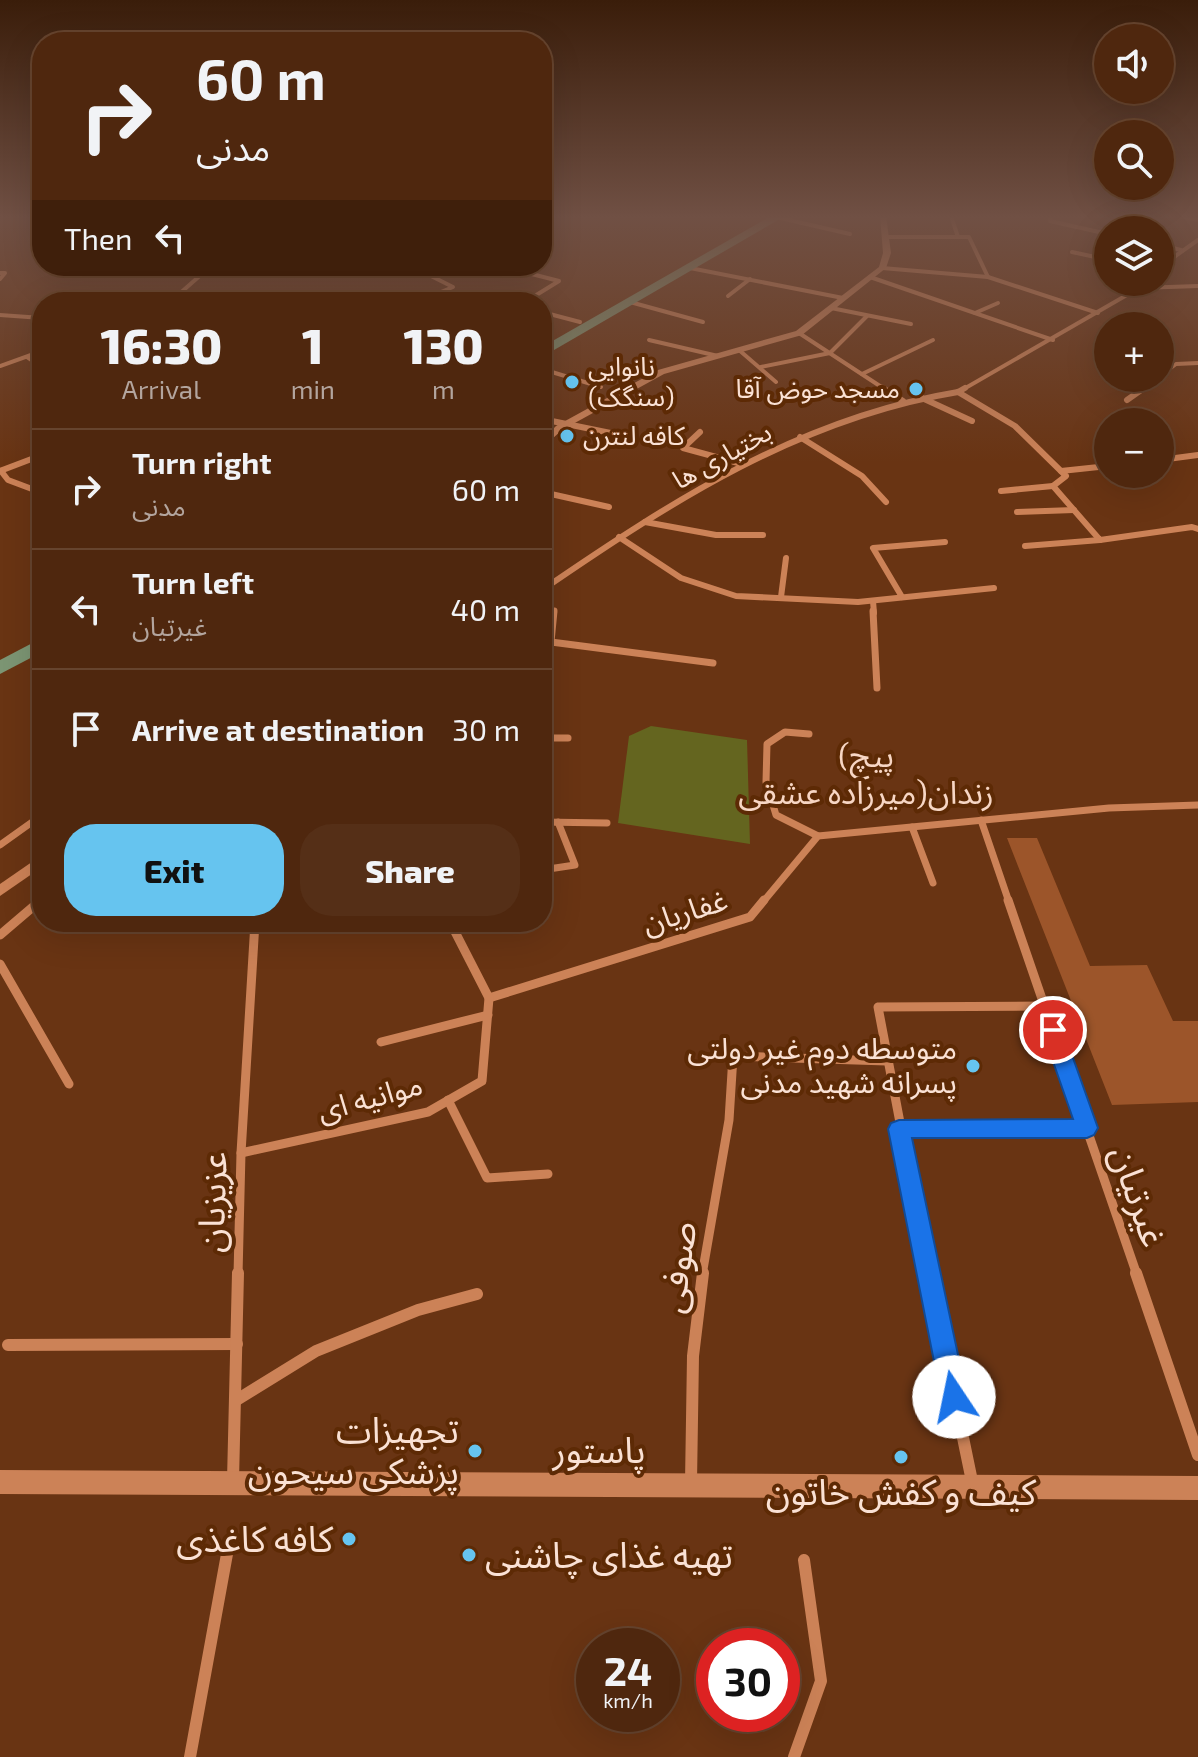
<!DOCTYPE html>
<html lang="en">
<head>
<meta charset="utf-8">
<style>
	body { margin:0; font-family:"Exo 2","Noto Sans Arabic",sans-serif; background:#552f17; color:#f1f3f6; height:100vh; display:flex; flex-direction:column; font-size:30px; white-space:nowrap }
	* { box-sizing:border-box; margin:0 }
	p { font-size:26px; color:#b3a59e }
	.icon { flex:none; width:44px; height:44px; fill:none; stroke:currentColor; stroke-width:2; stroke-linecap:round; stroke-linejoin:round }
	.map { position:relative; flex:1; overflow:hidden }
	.details { position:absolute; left:32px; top:292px; width:520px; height:640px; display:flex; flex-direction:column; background:#4f270e; border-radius:32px; box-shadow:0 8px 32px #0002,0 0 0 2px #66442e }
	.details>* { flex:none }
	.top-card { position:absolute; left:32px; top:32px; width:520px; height:244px; border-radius:32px; box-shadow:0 8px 32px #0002,0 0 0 2px #66442e; background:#4f270e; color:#f1f3f6; overflow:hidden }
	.tools { position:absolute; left:1094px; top:24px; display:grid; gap:16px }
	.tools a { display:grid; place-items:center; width:80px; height:80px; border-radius:50%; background:#4f270e; box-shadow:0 8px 32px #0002,0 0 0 2px #66442e; font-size:40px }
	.speed { position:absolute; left:576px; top:1628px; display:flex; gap:16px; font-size:40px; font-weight:700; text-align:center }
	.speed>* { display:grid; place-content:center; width:104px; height:104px; border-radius:50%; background:#4f270e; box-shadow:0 8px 32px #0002,0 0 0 2px #66442e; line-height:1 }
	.speed small { font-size:20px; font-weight:400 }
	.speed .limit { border:12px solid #d22; background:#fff; color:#111 }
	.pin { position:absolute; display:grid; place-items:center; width:68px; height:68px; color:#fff; margin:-34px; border:4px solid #fff; border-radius:50%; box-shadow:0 2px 8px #0007 }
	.me { position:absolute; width:88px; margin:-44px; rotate:349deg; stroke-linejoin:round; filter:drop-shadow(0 0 6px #0008) }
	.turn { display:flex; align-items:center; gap:28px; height:168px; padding:0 32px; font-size:36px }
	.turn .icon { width:104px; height:104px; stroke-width:2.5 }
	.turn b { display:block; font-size:56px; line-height:68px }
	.then { display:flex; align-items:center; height:76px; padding:0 32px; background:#0003; gap:16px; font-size:30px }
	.eta { display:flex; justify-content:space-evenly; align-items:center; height:136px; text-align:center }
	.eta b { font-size:48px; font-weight:800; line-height:56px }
	.cta { display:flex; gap:16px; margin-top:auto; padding:16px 32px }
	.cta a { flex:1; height:92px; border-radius:32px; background:#66c4ef; color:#111; font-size:32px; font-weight:800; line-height:92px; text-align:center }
	.cta a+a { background:#552f17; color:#f1f3f6 }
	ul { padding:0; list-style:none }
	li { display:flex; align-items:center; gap:24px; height:120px; padding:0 32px; border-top:2px solid #66442e }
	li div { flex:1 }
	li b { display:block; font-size:30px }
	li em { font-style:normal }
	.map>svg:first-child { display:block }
	.green { fill:#64651f }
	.building { fill:#9c552a }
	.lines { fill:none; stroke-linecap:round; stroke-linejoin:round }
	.minor-far4 { stroke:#cc8257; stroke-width:4 }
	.minor-far3 { stroke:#cc8257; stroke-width:6 }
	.minor-far2 { stroke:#cc8257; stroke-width:7 }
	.minor-far1 { stroke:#cc8257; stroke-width:9 }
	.minor { stroke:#cc8257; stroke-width:12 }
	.tertiary { fill:#cc8257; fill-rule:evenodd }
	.secondary { fill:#cc8257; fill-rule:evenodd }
	.primary { fill:#7c9573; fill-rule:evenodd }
	.route { fill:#1a73e8; stroke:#114b97; stroke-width:2 }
	.poi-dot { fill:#66c4ef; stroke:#5d2a05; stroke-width:3 }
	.labels { text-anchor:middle; stroke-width:8; stroke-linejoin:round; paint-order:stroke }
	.far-poi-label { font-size:26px; fill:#fae1d4; stroke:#5d2a05; text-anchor:start }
	.far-street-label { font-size:26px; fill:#fae1d4; stroke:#5d2a05 }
	.street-label { font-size:30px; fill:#fae1d4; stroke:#5d2a05 }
	.poi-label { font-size:30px; fill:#fae1d4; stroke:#5d2a05; text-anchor:end }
	.neighbourhood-label { font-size:32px; fill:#f7d6c4; stroke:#5d2a05 }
	.near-street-label { font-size:36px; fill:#fae1d4; stroke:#5d2a05 }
	.near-poi-label { font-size:36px; fill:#fae1d4; stroke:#5d2a05; text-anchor:end }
</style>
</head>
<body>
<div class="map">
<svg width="1198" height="1757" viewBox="0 0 1198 1757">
	<rect width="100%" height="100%" fill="#693413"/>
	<polygon class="green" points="651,726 747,740 750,844 618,823 629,736"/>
	<polygon class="building" points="1007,838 1037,838 1090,966 1147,965 1173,1021 1198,1021 1198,1102 1112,1105"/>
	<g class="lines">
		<g class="minor-far4">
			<polyline points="951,216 958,237"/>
			<polyline points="1050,216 1050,221 1108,234"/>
			<polyline points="776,217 850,234"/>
			<polyline points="885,237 969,237 988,277"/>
			<polyline points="1160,245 1181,250"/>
			<polyline points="1072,252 1100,258 1108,263"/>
			<polyline points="1160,267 1198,240"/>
			<polyline points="690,268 843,298"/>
			<polyline points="882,268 988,277 1098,313"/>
			<polyline points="520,271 559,281 525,302"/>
			<polyline points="0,273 5,273 0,279"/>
			<polyline points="135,273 200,275"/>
			<polyline points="870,277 1053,340"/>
			<polyline points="728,296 750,279"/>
			<polyline points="170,302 211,266"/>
			<polyline points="417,302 453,287 431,276"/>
			<polyline points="630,302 703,322"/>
			<polyline points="831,308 911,324"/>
			<polyline points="542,312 580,322"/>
			<polyline points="975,313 998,303"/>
			<polyline points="0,315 42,318"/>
			<polyline points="799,333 886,390"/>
			<polyline points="649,340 718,356"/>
			<polyline points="739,350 776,382"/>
			<polyline points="27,357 42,367"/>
			<polyline points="0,366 42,351"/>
			<polyline points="761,367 830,353 867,316"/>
			<polyline points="542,369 601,387"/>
			<polyline points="862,374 933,340"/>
			<polyline points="1160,376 1176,364 1198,363"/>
			<polyline points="962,390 1139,288 1198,286"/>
			<polyline points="1141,390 1158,378"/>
		</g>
		<g class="minor-far3">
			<polyline points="883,388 903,401"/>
			<polyline points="958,392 1015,426 1066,476 1053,486 1100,540 1192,527 1198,529"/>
			<polyline points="922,398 972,421"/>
			<polyline points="1127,400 1144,388"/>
			<polyline points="542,419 635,438"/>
			<polyline points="700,432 683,448 742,464"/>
			<polyline points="800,437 862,476 886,502"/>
			<polyline points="1160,460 1198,455"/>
			<polyline points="0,471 42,455"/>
			<polyline points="1,471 8,480 32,489"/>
			<polyline points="1061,471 1108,466"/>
			<polyline points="1001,491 1053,486"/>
			<polyline points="542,492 609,507"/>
			<polyline points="1017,512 1074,510"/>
			<polyline points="645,522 716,535 763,535"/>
			<polyline points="619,537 681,578 736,596 858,602 994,588"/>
			<polyline points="1025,546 1100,540"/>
			<path d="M 542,590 C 672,501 800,418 958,392 L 965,388"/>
			<polyline points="781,597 786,558"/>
			<polyline points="902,597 873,548 945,542"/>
			<polyline points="873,601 874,613"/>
			<polyline points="542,607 554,613"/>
		</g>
		<g class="minor-far2">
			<polyline points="554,611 551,642 713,663"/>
			<polyline points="873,611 877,688"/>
			<polyline points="809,734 785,732 767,744 766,782 776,815 818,836"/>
			<polyline points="542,738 568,738"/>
			<polyline points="981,820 1009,902"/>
			<polyline points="542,822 607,823"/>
			<polyline points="912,827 933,883"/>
			<polyline points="0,845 42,815"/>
			<polyline points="542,870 575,865 558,822"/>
			<polyline points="38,902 42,899"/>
			<polyline points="763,902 818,836 1109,808 1198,805"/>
		</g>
		<g class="minor-far1">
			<polyline points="1008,900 1137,1275"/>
			<polyline points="0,935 41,900"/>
			<polyline points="0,964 69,1084"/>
			<polyline points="489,998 750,917 764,900"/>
			<polyline points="381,1042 488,1015"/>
			<polyline points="448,1100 487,1178 548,1174"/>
			<polyline points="899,1129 1087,1128"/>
			<polyline points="241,1153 428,1112 482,1081 489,998 450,922"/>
			<polyline points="238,1275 241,1153 255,922"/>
			<polyline points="702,1275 729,1120 733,1056 887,1061"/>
			<polyline points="929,1275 878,1007 1044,1006"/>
		</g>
		<g class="minor">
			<polyline points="929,1273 973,1486"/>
			<polyline points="1136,1273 1198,1455"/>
			<polyline points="8,1345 237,1344"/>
			<polyline points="235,1401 316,1351 418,1310 477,1294"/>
			<polyline points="233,1480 238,1273"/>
			<polyline points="691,1482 693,1356 703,1273"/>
			<polyline points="190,1757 227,1554"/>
			<polyline points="794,1757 821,1681 804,1560"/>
		</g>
		<g class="tertiary">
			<polygon points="880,216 886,216 891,253 886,268 802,335 664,374 562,430 542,448 542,440 556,426 658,370 796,331 879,267 883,253"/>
			<polygon points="42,855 42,867 0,896 0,884"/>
		</g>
		<g class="secondary">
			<polygon points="1177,216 1198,218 1198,222 1178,218"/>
			<polygon points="0,1470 1198,1476 1198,1500 0,1494"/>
		</g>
		<g class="primary">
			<polygon points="771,216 785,216 542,357 542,347"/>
			<polygon points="42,638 42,652 0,674 0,660"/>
		</g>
	</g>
	<linearGradient id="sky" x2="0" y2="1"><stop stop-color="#3a1d0a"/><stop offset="0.47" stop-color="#705044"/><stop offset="1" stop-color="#705044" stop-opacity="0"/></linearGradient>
	<rect width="1198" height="462" fill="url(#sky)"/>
	<polygon class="route" points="1053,1022 1060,1024 1063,1030 1098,1128 1094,1135 1087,1138 912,1138 967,1397 963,1406 954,1410 945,1406 941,1397 888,1129 891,1123 899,1120 1073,1119 1042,1030 1045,1024"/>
	<g class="poi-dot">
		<circle cx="572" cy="382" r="8"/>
		<circle cx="916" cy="389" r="8"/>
		<circle cx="567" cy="436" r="8"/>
		<circle cx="973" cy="1066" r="8"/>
		<circle cx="475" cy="1451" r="8"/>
		<circle cx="901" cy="1457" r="8"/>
		<circle cx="349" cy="1539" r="8"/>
		<circle cx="469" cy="1555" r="8"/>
	</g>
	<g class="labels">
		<g class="far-poi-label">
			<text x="588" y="376">نانوایی<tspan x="588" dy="30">(سنگک)</tspan></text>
			<text x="900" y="398" text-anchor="end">مسجد حوض آقا</text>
			<text x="583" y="445">کافه لنترن</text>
		</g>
		<g class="far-street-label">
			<text transform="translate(722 456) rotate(-29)" y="9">بختیاری ها</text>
		</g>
		<g class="street-label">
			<text transform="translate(685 912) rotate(-17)" y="10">غفاریان</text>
			<text transform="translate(370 1098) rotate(-15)" y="10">موانیه ای</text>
		</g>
		<g class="poi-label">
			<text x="957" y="1059">متوسطه دوم غیر دولتی<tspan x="957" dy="34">پسرانه شهید مدنی</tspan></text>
		</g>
		<g class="neighbourhood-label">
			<text x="866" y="767">(پیچ<tspan x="866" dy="37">زندان(میرزاده عشقی</tspan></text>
		</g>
		<g class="near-street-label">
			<text transform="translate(1139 1196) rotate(71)" y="13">غیرتیان</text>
			<text transform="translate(212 1202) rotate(-88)" y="13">عزیزیان</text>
			<text transform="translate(677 1267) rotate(-82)" y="13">صوفی</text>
			<text x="599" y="1463">پاستور</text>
		</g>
		<g class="near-poi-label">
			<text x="459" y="1443">تجهیزات<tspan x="459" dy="41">پزشکی سیحون</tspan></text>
			<text x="901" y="1505" text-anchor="middle">کیف و کفش خاتون</text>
			<text x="333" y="1552">کافه کاغذی</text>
			<text x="485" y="1568" text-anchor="start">تهیه غذای چاشنی</text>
		</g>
	</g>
</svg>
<div class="tools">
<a><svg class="icon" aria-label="sound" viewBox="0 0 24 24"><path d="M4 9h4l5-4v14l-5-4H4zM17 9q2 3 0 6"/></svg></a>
<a><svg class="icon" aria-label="search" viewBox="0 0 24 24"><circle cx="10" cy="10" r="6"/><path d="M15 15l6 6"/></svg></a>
<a><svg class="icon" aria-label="layers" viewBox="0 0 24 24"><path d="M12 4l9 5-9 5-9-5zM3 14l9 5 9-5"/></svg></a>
<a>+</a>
<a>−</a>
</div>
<div class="speed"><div>24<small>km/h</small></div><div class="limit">30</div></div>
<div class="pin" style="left:1053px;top:1030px;background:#d93025"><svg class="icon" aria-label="arrive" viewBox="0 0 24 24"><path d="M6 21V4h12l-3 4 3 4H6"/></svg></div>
<svg class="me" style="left:954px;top:1397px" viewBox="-20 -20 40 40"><circle r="19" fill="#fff"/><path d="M0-13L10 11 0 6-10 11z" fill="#1a73e8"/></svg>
<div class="top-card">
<div class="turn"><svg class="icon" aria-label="right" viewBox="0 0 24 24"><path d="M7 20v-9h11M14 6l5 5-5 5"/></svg><div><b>60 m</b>مدنی</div></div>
<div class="then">Then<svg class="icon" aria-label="left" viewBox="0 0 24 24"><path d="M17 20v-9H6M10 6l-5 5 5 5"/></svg></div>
</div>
<section class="details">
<div class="eta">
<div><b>16:30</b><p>Arrival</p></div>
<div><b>1</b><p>min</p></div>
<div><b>130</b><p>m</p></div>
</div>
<ul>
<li><svg class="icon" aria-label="right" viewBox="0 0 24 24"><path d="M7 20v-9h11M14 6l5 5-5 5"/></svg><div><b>Turn right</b><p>مدنی</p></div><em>60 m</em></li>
<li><svg class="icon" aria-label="left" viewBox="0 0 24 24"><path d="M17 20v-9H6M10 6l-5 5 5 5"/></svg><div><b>Turn left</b><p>غیرتیان</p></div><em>40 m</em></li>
<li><svg class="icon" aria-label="arrive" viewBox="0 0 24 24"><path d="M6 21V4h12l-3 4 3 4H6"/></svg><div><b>Arrive at destination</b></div><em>30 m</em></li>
</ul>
<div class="cta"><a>Exit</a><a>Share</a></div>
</section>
</div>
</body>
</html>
